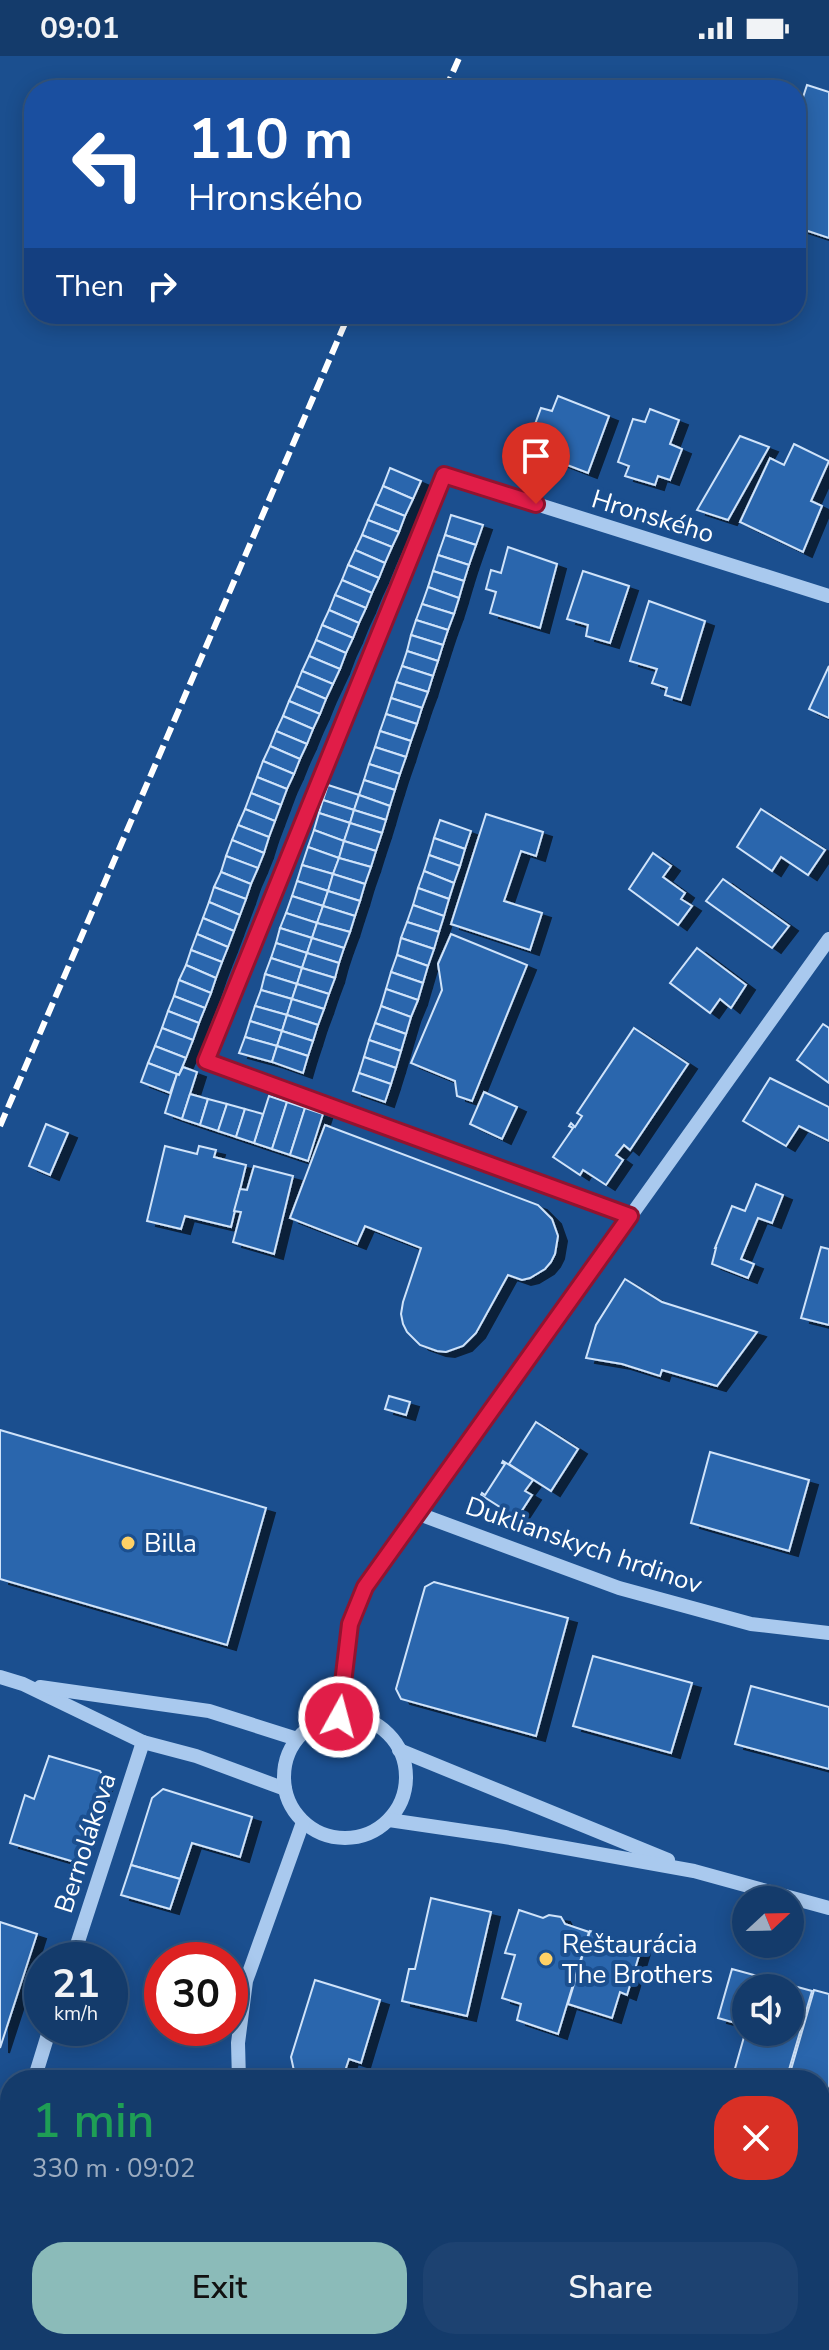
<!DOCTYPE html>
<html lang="en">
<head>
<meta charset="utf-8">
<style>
	body { margin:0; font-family:"Nunito Sans",sans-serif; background:#1d4271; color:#f1f3f6; height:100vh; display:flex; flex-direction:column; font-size:30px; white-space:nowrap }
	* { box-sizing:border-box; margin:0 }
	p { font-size:26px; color:#9dadc1 }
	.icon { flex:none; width:44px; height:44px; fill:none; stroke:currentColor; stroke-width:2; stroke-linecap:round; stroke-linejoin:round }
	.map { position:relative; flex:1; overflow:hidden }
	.drawer { position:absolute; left:0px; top:2014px; width:830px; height:280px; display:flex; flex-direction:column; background:#143b6b; border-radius:32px 32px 0 0; box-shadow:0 4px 20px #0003,0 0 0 2px #33557e }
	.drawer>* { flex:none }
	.guide { position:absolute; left:24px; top:24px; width:782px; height:244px; border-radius:32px; box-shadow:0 4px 20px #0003,0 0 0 2px #33557e; background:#1a4fa0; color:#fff; overflow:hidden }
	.needle { width:52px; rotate:68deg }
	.fabs { position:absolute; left:732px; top:1830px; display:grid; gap:16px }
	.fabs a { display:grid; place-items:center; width:72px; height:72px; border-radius:50%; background:#143b6b; box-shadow:0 4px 20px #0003,0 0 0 2px #33557e; font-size:40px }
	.speed { position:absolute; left:24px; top:1886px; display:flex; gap:16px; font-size:40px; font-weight:700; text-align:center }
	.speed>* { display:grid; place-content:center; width:104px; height:104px; border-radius:50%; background:#143b6b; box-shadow:0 4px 20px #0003,0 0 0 2px #33557e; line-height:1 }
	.speed small { font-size:20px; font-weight:400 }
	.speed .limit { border:12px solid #d22; background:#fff; color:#111 }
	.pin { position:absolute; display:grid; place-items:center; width:68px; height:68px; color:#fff; margin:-82px -34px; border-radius:50% 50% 50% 0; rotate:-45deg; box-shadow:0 0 8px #0007 }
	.pin .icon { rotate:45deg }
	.me { position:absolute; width:88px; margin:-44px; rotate:7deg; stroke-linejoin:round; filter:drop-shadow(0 0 6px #0008) }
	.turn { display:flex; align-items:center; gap:28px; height:168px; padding:0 32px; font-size:36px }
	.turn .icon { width:104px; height:104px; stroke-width:2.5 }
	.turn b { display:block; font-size:56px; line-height:68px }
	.then { display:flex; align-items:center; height:76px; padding:0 32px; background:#0003; gap:16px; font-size:30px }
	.round { display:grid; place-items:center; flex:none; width:84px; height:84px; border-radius:32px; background:#1d4271 }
	.headline { display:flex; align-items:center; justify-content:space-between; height:136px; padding:0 32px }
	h1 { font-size:48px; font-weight:600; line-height:60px; color:#1e9e55 }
	.cta { display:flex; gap:16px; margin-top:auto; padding:16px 32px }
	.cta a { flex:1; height:92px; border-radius:32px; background:#8bbbb9; color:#111; font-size:32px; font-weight:600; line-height:92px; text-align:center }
	.cta a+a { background:#1d4271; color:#f1f3f6 }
	.status { display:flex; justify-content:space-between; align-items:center; height:56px; padding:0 40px; background:#143b6b; direction:ltr }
	.status svg { height:22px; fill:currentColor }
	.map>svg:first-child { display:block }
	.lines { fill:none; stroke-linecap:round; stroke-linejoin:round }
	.stream { stroke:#9cc4f0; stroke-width:11 }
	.building { fill:#2a66ad; stroke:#cfe3fa; stroke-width:2; filter:url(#shadow) }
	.minor { stroke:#a9c9ee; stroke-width:14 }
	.rail { stroke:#fff; stroke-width:6; stroke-dasharray:14 6; stroke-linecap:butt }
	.route-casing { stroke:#92132f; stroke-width:20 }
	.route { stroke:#e11d48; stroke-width:14 }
	.poi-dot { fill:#ffd166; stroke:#1b4f8f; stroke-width:3 }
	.labels { text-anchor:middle; stroke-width:8; stroke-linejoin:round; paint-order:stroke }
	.street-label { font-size:26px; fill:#fff; stroke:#1b4f8f }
	.poi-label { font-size:26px; fill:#fff; stroke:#1b4f8f; text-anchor:start }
</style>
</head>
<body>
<div class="status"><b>09:01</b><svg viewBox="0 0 49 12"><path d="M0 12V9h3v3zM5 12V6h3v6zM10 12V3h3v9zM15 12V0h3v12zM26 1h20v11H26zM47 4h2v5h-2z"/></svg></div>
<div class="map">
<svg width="829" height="2294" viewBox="0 0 829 2294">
	<defs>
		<filter id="shadow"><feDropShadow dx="9" dy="5" stdDeviation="0" flood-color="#0009"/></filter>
	</defs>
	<rect width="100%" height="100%" fill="#1b4f8f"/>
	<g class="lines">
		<g class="stream">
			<polyline points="0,2270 10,2273"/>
			<polyline points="49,2284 82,2294"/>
		</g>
	</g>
	<g class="building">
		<polygon points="807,29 829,36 829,182 796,171 796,63"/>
		<polygon points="558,340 609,360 588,417 533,396 534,394 527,390 541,352 552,355"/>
		<polygon points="650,353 679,364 670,388 682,393 670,424 658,420 655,429 625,420 629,410 618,406 633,363 645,366"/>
		<polygon points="740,380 769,391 728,464 697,454"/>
		<polygon points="794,388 829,405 811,445 822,450 803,496 740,466 770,402 784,409"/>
		<polygon points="390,412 421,425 413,443 383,430"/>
		<polygon points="383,430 413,443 405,460 375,448"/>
		<polygon points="375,448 405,460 399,476 368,464"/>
		<polygon points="451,459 483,469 476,489 445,479"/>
		<polygon points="368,464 399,476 392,491 362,479"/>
		<polygon points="362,479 392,491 385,507 355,494"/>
		<polygon points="445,479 476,489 469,509 438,499"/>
		<polygon points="508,491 557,508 540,572 490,557 496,536 486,533 491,514 501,517"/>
		<polygon points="355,494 385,507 379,522 348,509"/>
		<polygon points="438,499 469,509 464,525 433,515"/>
		<polygon points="348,509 379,522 372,537 342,524"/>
		<polygon points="433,515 464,525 459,542 428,531"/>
		<polygon points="583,515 629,530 610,587 586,580 588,569 567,563"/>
		<polygon points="342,524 372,537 366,552 335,539"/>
		<polygon points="428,531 459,542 454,558 422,548"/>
		<polygon points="335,539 366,552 359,567 329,554"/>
		<polygon points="649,545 705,565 681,644 665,639 667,632 652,627 657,613 630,605"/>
		<polygon points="422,548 454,558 448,574 416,564"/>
		<polygon points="329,554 359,567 353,582 322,569"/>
		<polygon points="416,564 448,574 443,589 411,579"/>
		<polygon points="322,569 353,582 346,597 316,584"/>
		<polygon points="411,579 443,589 438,605 407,595"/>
		<polygon points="316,584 346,597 340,613 309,600"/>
		<polygon points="407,595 438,605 433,620 402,610"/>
		<polygon points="309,600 340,613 333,628 302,615"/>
		<polygon points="402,610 433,620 428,636 396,626"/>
		<polygon points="829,610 829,662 809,653"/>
		<polygon points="302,615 333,628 326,643 296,630"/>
		<polygon points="396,626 428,636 422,652 391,642"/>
		<polygon points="296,630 326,643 320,658 289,645"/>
		<polygon points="391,642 422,652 417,668 386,658"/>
		<polygon points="289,645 320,658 313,673 283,660"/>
		<polygon points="386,658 417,668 411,685 380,675"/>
		<polygon points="283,660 313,673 307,688 276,675"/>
		<polygon points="276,675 307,688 300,703 270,690"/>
		<polygon points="380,675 411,685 406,701 375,691"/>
		<polygon points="270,690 300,703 294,718 263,705"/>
		<polygon points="375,691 406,701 400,718 369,708"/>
		<polygon points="263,705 294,718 287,733 257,721"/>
		<polygon points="369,708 400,718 395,734 364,724"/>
		<polygon points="257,721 287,733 281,749 251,737"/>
		<polygon points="364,724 395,734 390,750 359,739"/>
		<polygon points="328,729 359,739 354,754 323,744"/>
		<polygon points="251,737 281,749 275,765 245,753"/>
		<polygon points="359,739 390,750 386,764 354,754"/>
		<polygon points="323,744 354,754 350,767 319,757"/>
		<polygon points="245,753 275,765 269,781 238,769"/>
		<polygon points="761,753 825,794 808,819 781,801 772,815 737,791"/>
		<polygon points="354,754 386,764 382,777 350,767"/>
		<polygon points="319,757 350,767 344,785 314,774"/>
		<polygon points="486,758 543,776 536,800 521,795 504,845 542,857 530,894 451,868"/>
		<polygon points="440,764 471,775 465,793 434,782"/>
		<polygon points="350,767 382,777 376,795 344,785"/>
		<polygon points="238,769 269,781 264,797 232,784"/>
		<polygon points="314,774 344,785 339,802 308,791"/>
		<polygon points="434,782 465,793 460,810 429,799"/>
		<polygon points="232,784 264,797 258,812 226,800"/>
		<polygon points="344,785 376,795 371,811 339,802"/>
		<polygon points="308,791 339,802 333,818 302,809"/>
		<polygon points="653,797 671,810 663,821 685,837 681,843 692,850 678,869 629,833"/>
		<polygon points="429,799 460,810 454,827 424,815"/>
		<polygon points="226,800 258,812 251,828 221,816"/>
		<polygon points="339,802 371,811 365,828 333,818"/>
		<polygon points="302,809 333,818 328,835 297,825"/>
		<polygon points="424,815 454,827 449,843 418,832"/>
		<polygon points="221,816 251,828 246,843 214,831"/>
		<polygon points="333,818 365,828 360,845 328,835"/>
		<polygon points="723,823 789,870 772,892 706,845"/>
		<polygon points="297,825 328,835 323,850 292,840"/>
		<polygon points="214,831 246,843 240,859 209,846"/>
		<polygon points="418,832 449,843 444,860 413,849"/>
		<polygon points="328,835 360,845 355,860 323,850"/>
		<polygon points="292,840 323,850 317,867 286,857"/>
		<polygon points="209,846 240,859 234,875 203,862"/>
		<polygon points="413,849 444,860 439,876 407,866"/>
		<polygon points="323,850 355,860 350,876 317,867"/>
		<polygon points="286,857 317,867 312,882 280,872"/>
		<polygon points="203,862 234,875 228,891 197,878"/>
		<polygon points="407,866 439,876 434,893 401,882"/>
		<polygon points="317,867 350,876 344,892 312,882"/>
		<polygon points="280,872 312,882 307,897 276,887"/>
		<polygon points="197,878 228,891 222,906 191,894"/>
		<polygon points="451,878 527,909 472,1045 457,1040 455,1025 411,1007 442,934 438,908"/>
		<polygon points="312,882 344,892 339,907 307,897"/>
		<polygon points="401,882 434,893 428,910 397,899"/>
		<polygon points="276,887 307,897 302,912 271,902"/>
		<polygon points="697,892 746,929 731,952 720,943 710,957 670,927"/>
		<polygon points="191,894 222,906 216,922 186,909"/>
		<polygon points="307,897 339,907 335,922 302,912"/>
		<polygon points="397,899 428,910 423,927 391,916"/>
		<polygon points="271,902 302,912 297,928 265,918"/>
		<polygon points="186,909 216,922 211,937 179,924"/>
		<polygon points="302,912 335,922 329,938 297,928"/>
		<polygon points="391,916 423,927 418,944 386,933"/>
		<polygon points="265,918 297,928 292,943 261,934"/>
		<polygon points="179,924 211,937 205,952 174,940"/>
		<polygon points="297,928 329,938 324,953 292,943"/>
		<polygon points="386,933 418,944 411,961 381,950"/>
		<polygon points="261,934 292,943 287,959 255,950"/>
		<polygon points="174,940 205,952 199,967 168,955"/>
		<polygon points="292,943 324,953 318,969 287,959"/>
		<polygon points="255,950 287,959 282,975 250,965"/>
		<polygon points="381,950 411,961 406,978 375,967"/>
		<polygon points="168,955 199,967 193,984 162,972"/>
		<polygon points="287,959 318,969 313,985 282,975"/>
		<polygon points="250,965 282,975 277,990 245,981"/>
		<polygon points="375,967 406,978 401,995 369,984"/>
		<polygon points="823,968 829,972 829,1027 797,1004"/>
		<polygon points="162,972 193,984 186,1002 155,990"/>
		<polygon points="634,972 688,1008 630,1094 624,1089 616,1099 623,1104 606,1129 583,1114 580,1119 553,1101 573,1072 569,1070 571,1067 575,1071 582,1060 577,1057"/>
		<polygon points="282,975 313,985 308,1000 277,990"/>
		<polygon points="245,981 277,990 272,1006 239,997"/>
		<polygon points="369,984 401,995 396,1012 364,1001"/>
		<polygon points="155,990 186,1002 179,1019 148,1007"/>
		<polygon points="277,990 308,1000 303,1017 272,1006"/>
		<polygon points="364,1001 396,1012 391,1028 359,1017"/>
		<polygon points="148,1007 177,1018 170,1037 141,1026"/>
		<polygon points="183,1011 197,1016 182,1063 165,1057 177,1018 179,1019"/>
		<polygon points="359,1017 391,1028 385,1046 353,1035"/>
		<polygon points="770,1022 829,1051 829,1085 799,1070 786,1090 743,1065"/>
		<polygon points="484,1036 517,1051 502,1083 470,1068"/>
		<polygon points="190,1038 208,1043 200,1069 182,1063"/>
		<polygon points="269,1040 287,1046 272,1093 254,1087"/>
		<polygon points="208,1043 227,1048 218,1075 200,1069"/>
		<polygon points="287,1046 305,1052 290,1099 272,1093"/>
		<polygon points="227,1048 245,1053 236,1081 218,1075"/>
		<polygon points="305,1052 323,1058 308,1105 290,1099"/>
		<polygon points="245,1053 263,1058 254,1087 236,1081"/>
		<polygon points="46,1068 68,1077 50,1119 29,1110"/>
		<polygon points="325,1069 538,1149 552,1163 558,1180 555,1198 551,1206 545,1213 530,1222 522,1224 508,1219 476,1277 463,1290 446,1296 437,1295 420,1289 407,1276 403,1268 401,1258 403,1246 421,1192 365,1170 357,1188 290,1162"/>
		<polygon points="165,1090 197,1098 199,1090 216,1094 214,1101 246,1109 231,1171 185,1160 181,1173 147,1165"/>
		<polygon points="254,1110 293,1120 274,1198 233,1186 241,1156 234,1155 240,1133 247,1134"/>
		<polygon points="756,1128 783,1139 772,1167 758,1162 741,1203 754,1208 748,1222 712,1208 716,1192 715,1192 732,1150 745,1155"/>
		<polygon points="821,1191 829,1193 829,1269 801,1262"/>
		<polygon points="625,1223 662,1246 757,1276 717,1330 662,1314 660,1320 622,1308 586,1302 596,1269"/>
		<polygon points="389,1340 410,1346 406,1359 385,1353"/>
		<polygon points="536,1366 578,1393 551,1435 509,1408"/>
		<polygon points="0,1374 266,1452 227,1589 0,1523"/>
		<polygon points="710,1396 809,1424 789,1495 691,1467"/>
		<polygon points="503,1405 533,1424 525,1435 532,1439 517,1462 481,1439 482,1437 485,1439 505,1408 502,1407"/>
		<polygon points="434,1526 568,1562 536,1680 401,1643 396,1633 425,1531"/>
		<polygon points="593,1600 692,1627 671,1697 573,1670"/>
		<polygon points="751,1630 829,1651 829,1713 735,1688"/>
		<polygon points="49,1700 100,1715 105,1724 78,1807 10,1787 25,1739 34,1743"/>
		<polygon points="163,1733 252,1761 240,1801 192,1787 180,1823 131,1809 152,1742"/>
		<polygon points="131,1809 180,1823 170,1853 121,1839"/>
		<polygon points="431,1842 491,1856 467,1960 402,1945 409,1913 415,1913"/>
		<polygon points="519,1854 543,1862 549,1859 561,1861 565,1868 589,1876 558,1978 517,1964 521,1948 502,1942 515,1899 505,1897"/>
		<polygon points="0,1866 37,1878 0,1992"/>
		<polygon points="590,1875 642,1890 627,1939 620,1936 612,1962 568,1948"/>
		<polygon points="732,1913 812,1935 786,2024 762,2024 734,2016 746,1974 746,1976 790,1976 790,1932 746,1932 746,1970 718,1962"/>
		<polygon points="315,1924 380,1944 361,2007 349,2003 342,2024 296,2024 291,2001"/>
		<polygon points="814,1934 829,1938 829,2046 820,2044 820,2024 788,2024"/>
		<polygon points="820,2147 829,2151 829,2231 820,2228"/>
		<polygon points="343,2284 395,2284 394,2294 342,2294"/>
		<polygon points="557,2284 618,2284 615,2294 555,2294"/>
	</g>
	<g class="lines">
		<g class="minor">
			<polyline points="630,1160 206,1005 444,419 829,540"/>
			<polyline points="419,1458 619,1532 751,1568 829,1577"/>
			<polyline points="0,1621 23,1628 143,1686 196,1700 285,1733"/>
			<polyline points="40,1631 209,1655 297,1683"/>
			<circle cx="345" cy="1721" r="61"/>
			<polyline points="339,1661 350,1568 365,1531 829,883"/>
			<polyline points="399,1694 668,1804"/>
			<polyline points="389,1764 505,1781 694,1815 829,1852"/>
			<polyline points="72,1904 143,1686"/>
			<polyline points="34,2024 50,1972"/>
			<polyline points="239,2024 238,1987 246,1925 303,1766"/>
			<polyline points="820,2124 829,2127"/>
			<polyline points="0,2129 10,2098"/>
			<polyline points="243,2284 243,2294"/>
			<polyline points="445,2284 447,2294"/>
		</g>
		<g class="rail">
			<polyline points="445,34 460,0"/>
			<polyline points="0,1070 349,258"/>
		</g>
	</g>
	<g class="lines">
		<defs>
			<polyline id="route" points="339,1661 350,1568 365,1531 630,1160 206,1005 444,419 536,448"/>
		</defs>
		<use href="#route" class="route-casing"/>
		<use href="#route" class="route"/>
	</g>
	<g class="poi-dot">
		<circle cx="128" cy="1487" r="8"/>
		<circle cx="546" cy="1903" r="8"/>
	</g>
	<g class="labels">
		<g class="street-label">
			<text transform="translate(653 460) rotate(17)" y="9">Hronského</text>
			<text transform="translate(584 1489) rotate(19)" y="9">Duklianskych hrdinov</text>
			<text transform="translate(85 1787) rotate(-72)" y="9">Bernolákova</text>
		</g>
		<g class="poi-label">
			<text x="144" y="1496">Billa</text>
			<text x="562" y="1897">Reštaurácia<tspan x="562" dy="30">The Brothers</tspan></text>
		</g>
	</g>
</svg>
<div class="fabs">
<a><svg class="needle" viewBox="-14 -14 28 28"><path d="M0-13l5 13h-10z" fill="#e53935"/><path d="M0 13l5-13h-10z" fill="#9dadc1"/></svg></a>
<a><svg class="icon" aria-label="sound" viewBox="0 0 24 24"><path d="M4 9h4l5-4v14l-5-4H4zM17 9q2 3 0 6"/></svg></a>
</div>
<div class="speed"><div>21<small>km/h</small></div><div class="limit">30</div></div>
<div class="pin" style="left:536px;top:448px;background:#d93025"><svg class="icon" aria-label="arrive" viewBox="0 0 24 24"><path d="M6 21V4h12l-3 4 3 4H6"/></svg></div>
<svg class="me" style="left:339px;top:1661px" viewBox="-20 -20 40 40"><circle r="17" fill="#e11d48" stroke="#fff" stroke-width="3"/><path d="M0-11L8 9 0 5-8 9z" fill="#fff"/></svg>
<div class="guide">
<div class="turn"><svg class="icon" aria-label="left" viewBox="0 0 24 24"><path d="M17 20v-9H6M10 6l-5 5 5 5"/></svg><div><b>110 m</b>Hronského</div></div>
<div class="then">Then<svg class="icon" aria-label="right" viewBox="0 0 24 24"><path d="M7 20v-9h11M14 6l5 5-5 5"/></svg></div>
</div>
<section class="drawer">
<div class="headline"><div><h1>1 min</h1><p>330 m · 09:02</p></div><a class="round" style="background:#d93025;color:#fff"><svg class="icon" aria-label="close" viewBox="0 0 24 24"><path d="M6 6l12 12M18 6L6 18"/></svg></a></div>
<div class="cta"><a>Exit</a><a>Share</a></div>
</section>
</div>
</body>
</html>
